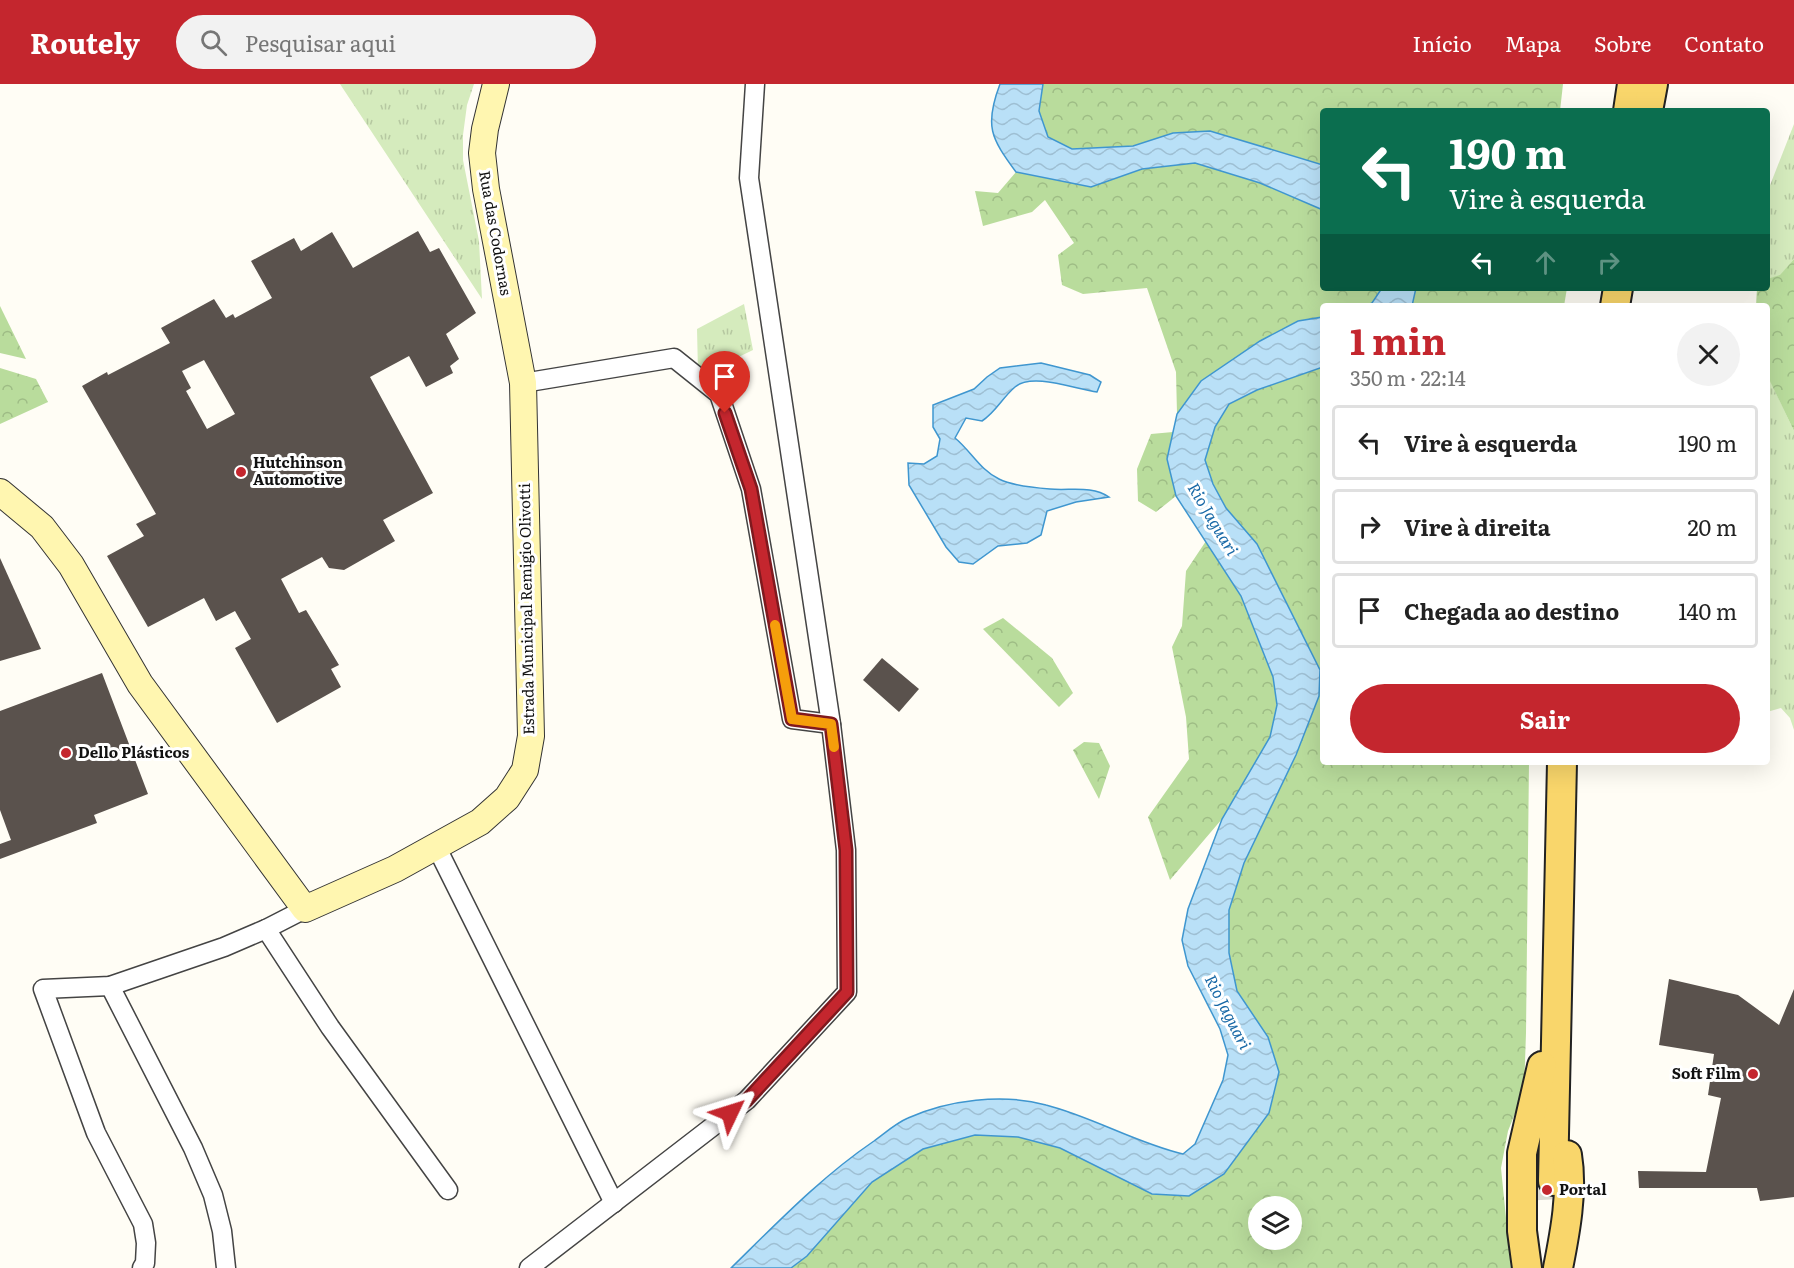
<!DOCTYPE html>
<html lang="pt">
<head>
<meta charset="utf-8">
<style>
	body { margin:0; font-family:Literata,serif; background:#f2f2f2; color:#222; height:100vh; display:flex; flex-direction:column; font-size:22px; white-space:nowrap }
	* { box-sizing:border-box; margin:0 }
	p { font-size:20px; color:#767676 }
	.icon { flex:none; width:33px; height:33px; fill:none; stroke:currentColor; stroke-width:2; stroke-linecap:round; stroke-linejoin:round }
	.map { position:relative; flex:1; overflow:hidden }
	.side { position:absolute; left:1320px; top:219px; width:450px; height:462px; display:flex; flex-direction:column; background:#fff; border-radius:6px; box-shadow:0 6px 24px #0002 }
	.side>* { flex:none }
	.top-card { position:absolute; left:1320px; top:24px; width:450px; height:183px; border-radius:6px; box-shadow:0 6px 24px #0002; background:#0b6e4f; color:#fff; overflow:hidden }
	.controls { position:absolute; left:1248px; top:1112px; display:grid; gap:12px }
	.controls a { display:grid; place-items:center; width:54px; height:54px; border-radius:50%; background:#fff; box-shadow:0 6px 24px #0002; font-size:30px }
	.pin { position:absolute; display:grid; place-items:center; width:51px; height:51px; color:#fff; margin:-62px -26px; border-radius:50% 50% 50% 0; rotate:-45deg; box-shadow:0 0 6px #0007 }
	.pin .icon { rotate:45deg }
	.me { position:absolute; width:66px; margin:-33px; rotate:49deg; stroke-linejoin:round; filter:drop-shadow(0 0 4px #0008) }
	.turn { display:flex; align-items:center; gap:21px; height:126px; padding:0 30px; font-size:27px }
	.turn .icon { width:78px; height:78px; stroke-width:2.5 }
	.turn b { display:block; font-size:42px; line-height:51px }
	.lanes { display:flex; align-items:center; height:57px; padding:0 30px; background:#0003; justify-content:center; gap:30px; direction:ltr }
	.lanes .off { opacity:.35 }
	.round { display:grid; place-items:center; flex:none; width:63px; height:63px; border-radius:32px; background:#f2f2f2 }
	.overview { display:flex; align-items:center; justify-content:space-between; height:102px; padding:0 30px }
	h1 { font-size:36px; font-weight:700; line-height:45px; color:#c4262e }
	.button { display:flex; gap:12px; margin-top:auto; padding:12px 30px }
	.button a { flex:1; height:69px; border-radius:36px; background:#c4262e; color:#fff; font-size:24px; font-weight:700; line-height:69px; text-align:center }
	ul { padding:0; list-style:none }
	li { display:flex; align-items:center; gap:18px; height:75px; margin:0 12px 9px; padding:0 18px; border:3px solid #e0e0e0; border-radius:6px }
	li div { flex:1 }
	li b { display:block; font-size:22px }
	li em { font-style:normal }
	header { display:flex; align-items:center; gap:36px; box-sizing:border-box; height:84px; padding:0 30px; background:#c4262e; color:#fff }
	header strong { font-size:28px }
	nav { display:flex; gap:33px; margin-inline-start:auto; font-size:21px }
	.search { width:420px; height:54px; background:#f2f2f2; display:flex; align-items:center; gap:15px; box-sizing:border-box; padding:0 21px; border-radius:33px; color:#767676; font-size:22px }
	.map>svg:first-child { display:block }
	.grass { fill:url(#grass-tufts) }
	.forest { fill:url(#forest-crowns); fill-rule:evenodd }
	.water { fill:url(#water-waves); stroke:#3f96cf; stroke-width:1.5 }
	.building { fill:#5a524d; fill-rule:evenodd }
	.lines { fill:none; stroke-linecap:round; stroke-linejoin:round }
	.primary-tunnel { stroke:#dbdad3; stroke-width:28; stroke-dasharray:28 14; stroke-linecap:butt }
	.street-casing { stroke:#444; stroke-width:21 }
	.secondary-casing { stroke:#333; stroke-width:28 }
	.primary-casing { stroke:#222; stroke-width:32 }
	.street { stroke:#fff; stroke-width:18 }
	.secondary { stroke:#fff6b0; stroke-width:26 }
	.primary { stroke:#f9d66b; stroke-width:28 }
	.route-casing { stroke:#7f191e; stroke-width:15 }
	.route { stroke:#c4262e; stroke-width:10 }
	.slow { stroke:#f59e0b; stroke-width:10 }
	.poi-dot { fill:#c4262e; stroke:#fff; stroke-width:2 }
	.labels { text-anchor:middle; stroke-width:6; stroke-linejoin:round; paint-order:stroke }
	.street-label { font-size:15px; fill:#111; stroke:#fff }
	.poi-label { font-size:15px; font-weight:bold; fill:#111; stroke:#fff; text-anchor:start }
	.water-label { font-size:16px; font-style:italic; fill:#1768a6; stroke:#fff }
</style>
</head>
<body>
<header>
<strong>Routely</strong>
<div class="search"><svg class="icon" aria-label="search" viewBox="0 0 24 24"><circle cx="10" cy="10" r="6"/><path d="M15 15l6 6"/></svg>Pesquisar aqui</div>
<nav><a>Início</a><a>Mapa</a><a>Sobre</a><a>Contato</a></nav>
</header>
<div class="map">
<svg width="1794" height="1184" viewBox="0 0 1794 1184">
	<defs>
		<pattern id="grass-tufts" width="24" height="20" patternUnits="userSpaceOnUse" patternTransform="scale(1.5)"><rect width="24" height="20" fill="#d5ebbd"/><path d="M3 7l-1-3M5 7V3M7 7l1-3M15 17l-1-3M17 17v-4M19 17l1-3" fill="none" stroke="#b6c8a1"/></pattern>
		<pattern id="forest-crowns" width="20" height="18" patternUnits="userSpaceOnUse" patternTransform="scale(1.5)"><rect width="20" height="18" fill="#b9dc9c"/><path d="M2 6a3 3 0 1 1 6 0M12 15a3 3 0 1 1 6 0" fill="none" stroke="#9ebc85"/></pattern>
		<pattern id="water-waves" width="16" height="10" patternUnits="userSpaceOnUse" patternTransform="scale(1.5)"><rect width="16" height="10" fill="#b9e0f7"/><path d="M0 5q4-4 8 0t8 0" fill="none" stroke="#9ebfd3"/></pattern>
	</defs>
	<rect width="100%" height="100%" fill="#fffdf5"/>
	<g class="grass">
		<polygon points="340,0 474,0 467,21 463,51 463,76 479,157 482,215"/>
		<polygon points="1794,40 1794,175 1780,192 1767,195 1767,109"/>
		<polygon points="744,220 753,266 722,281 708,279 698,288 697,245"/>
		<polygon points="1768,292 1794,347 1794,646 1790,634 1781,624 1767,628"/>
	</g>
	<g class="forest">
		<polygon points="1043,0 1563,0 1560,27 1323,27 1323,81 1210,47 1173,49 1133,62 1072,65 1048,53 1039,27"/>
		<polygon points="1195,79 1260,99 1323,126 1323,204 1382,204 1372,219 1366,222 1323,222 1323,233 1297,237 1201,297 1177,330 1176,288 1147,204 1083,210 1062,201 1058,171 1074,159 1045,116 1032,128 983,142 975,107 998,109 1016,88 1091,103 1142,85"/>
		<polygon points="1794,175 1794,347 1767,291 1767,222 1756,222 1757,204 1767,204 1767,195 1780,191"/>
		<polygon points="1416,204 1567,204 1564,222 1412,222"/>
		<polygon points="0,222 26,275 0,269"/>
		<path d="M 1323,283 L 1323,678 L 1529,678 L 1526,949 L 1524,1007 L 1508,1047 L 1501,1084 L 1511,1184 L 791,1184 L 807,1172 L 872,1098 L 923,1065 L 975,1051 L 1018,1053 L 1060,1064 L 1152,1110 L 1189,1112 L 1267,953 L 1237,907 L 1229,869 L 1229,826 L 1244,779 L 1296,671 L 1319,612 L 1320,586 L 1257,460 L 1226,424 L 1213,400 L 1205,376 L 1215,343 L 1229,320 L 1257,306 ZM 1258,1122 L 1292,1122 L 1292,1155 L 1258,1155 Z"/>
		<polygon points="0,284 36,295 48,318 0,340"/>
		<polygon points="1173,348 1167,375 1176,412 1156,428 1138,417 1137,385 1151,350"/>
		<polygon points="1206,457 1241,512 1273,593 1277,622 1270,653 1222,735 1170,796 1148,733 1189,675 1186,633 1172,563 1182,542 1186,487"/>
		<polygon points="1003,534 1052,574 1073,609 1059,623 983,545"/>
		<polygon points="1084,658 1099,659 1110,682 1099,715 1073,666"/>
	</g>
	<g class="water">
		<path d="M 1000,0 L 1043,0 L 1039,27 L 1048,53 L 1072,65 L 1133,62 L 1173,49 L 1210,47 L 1323,81 L 1323,126 L 1260,99 L 1195,79 L 1142,85 L 1091,103 L 1016,88 C 991,54 984,42 1000,0 Z"/>
		<polygon points="1382,204 1416,204 1412,222 1366,222 1372,219"/>
		<path d="M 1323,233 L 1323,283 L 1257,306 L 1229,320 L 1215,343 L 1205,376 L 1213,400 L 1226,424 L 1257,460 L 1320,586 L 1319,612 L 1296,671 L 1244,779 L 1229,826 L 1229,869 L 1237,907 L 1268,953 L 1279,988 L 1269,1029 L 1224,1090 L 1189,1112 L 1152,1110 L 1060,1064 L 1018,1053 L 975,1051 L 923,1065 L 872,1098 L 807,1172 L 791,1184 L 731,1184 C 777,1139 821,1093 874,1057 C 885,1049 896,1039 908,1034 C 948,1016 1003,1009 1046,1021 C 1093,1033 1136,1059 1183,1070 L 1195,1060 L 1223,996 L 1228,971 L 1220,945 L 1188,882 L 1182,856 L 1188,825 L 1222,735 L 1270,653 L 1277,621 L 1273,593 L 1241,512 L 1176,412 L 1167,375 L 1177,330 L 1201,297 L 1260,257 L 1298,237 Z"/>
		<path d="M 1041,279 L 1090,291 L 1101,298 L 1097,308 C 1075,305 1032,288 1015,303 C 1002,314 996,328 982,337 L 966,334 L 955,354 C 971,367 980,386 999,395 C 1011,401 1036,404 1050,405 C 1069,407 1092,401 1109,413 L 1076,418 L 1047,427 L 1041,451 L 1027,459 L 998,462 L 973,480 L 959,478 L 946,463 L 909,401 L 908,379 L 924,380 L 937,372 L 940,355 L 933,343 L 933,321 L 974,305 L 987,293 L 1000,284 Z"/>
	</g>
	<g class="building">
		<path d="M 418,147 L 430,168 L 439,164 L 476,229 L 446,250 L 459,275 L 450,282 L 453,289 L 426,303 L 409,272 L 370,293 L 433,409 L 383,436 L 395,457 L 344,486 L 329,484 L 322,473 L 281,495 L 299,529 L 306,526 L 339,581 L 331,585 L 341,603 L 277,639 L 235,564 L 251,555 L 235,527 L 216,537 L 204,514 L 148,543 L 107,472 L 144,452 L 136,440 L 156,430 L 82,302 L 107,288 L 108,291 L 170,259 L 161,244 L 214,215 L 226,234 L 233,230 L 235,234 L 272,214 L 251,177 L 294,154 L 301,167 L 332,148 L 353,184 ZM 204,276 L 235,330 L 207,345 L 186,307 L 191,304 L 182,287 Z"/>
		<polygon points="0,474 41,565 0,577"/>
		<polygon points="882,574 919,605 899,628 863,596"/>
		<polygon points="102,589 148,710 94,731 97,739 0,775 0,760 11,756 0,726 0,627"/>
		<polygon points="1669,895 1738,911 1779,941 1794,905 1794,1113 1760,1117 1757,1104 1639,1104 1638,1087 1706,1088 1721,1014 1708,1011 1714,970 1659,961"/>
	</g>
	<g class="lines">
		<polyline class="primary-tunnel" points="1540,1097 1541,1116"/>
		<defs>
			<g id="street">
				<polyline points="523,299 674,274 719,310 751,405 792,635 831,640"/>
				<polyline points="436,762 614,1119"/>
				<polyline points="266,845 330,943 448,1106"/>
				<polyline points="110,902 193,1064 213,1111 222,1147 226,1184"/>
				<polyline points="142,1184 145,1179 146,1159 143,1140 96,1049 43,905 110,902 224,863 266,845 305,825"/>
				<polyline points="529,1184 747,1016 847,908 846,766 831,640 749,94 755,0"/>
			</g>
			<polyline id="secondary" points="0,408 42,443 71,481 140,600 305,825 395,785 480,738 507,714 525,686 531,652 523,299 486,105 482,69 485,45 496,0"/>
			<g id="primary">
				<polyline points="1628,27 1632,0"/>
				<polyline points="1648,27 1653,0"/>
				<polyline points="1615,222 1618,204"/>
				<polyline points="1553,1097 1562,678"/>
				<polyline points="1527,1184 1522,1147 1522,1069 1542,982"/>
				<path d="M 1558,1184 C 1565,1149 1573,1107 1567,1071"/>
			</g>
		</defs>
		<use href="#street" class="street-casing"/>
		<use href="#secondary" class="secondary-casing"/>
		<use href="#primary" class="primary-casing"/>
		<use href="#street" class="street"/>
		<use href="#secondary" class="secondary"/>
		<use href="#primary" class="primary"/>
	</g>
	<g class="lines">
		<defs>
			<polyline id="route" points="725,329 751,405 792,635 831,640 846,766 847,908 747,1016 730,1029"/>
		</defs>
		<use href="#route" class="route-casing"/>
		<use href="#route" class="route"/>
		<polyline class="slow" points="775,541 792,635 831,640 834,663"/>
	</g>
	<g class="poi-dot">
		<circle cx="241" cy="388" r="6"/>
		<circle cx="66" cy="669" r="6"/>
		<circle cx="1753" cy="990" r="6"/>
		<circle cx="1547" cy="1106" r="6"/>
	</g>
	<g class="labels">
		<g class="street-label">
			<text transform="translate(495 149) rotate(80)" y="5">Rua das Codornas</text>
			<text transform="translate(527 525) rotate(-91)" y="5">Estrada Municipal Remigio Olivotti</text>
		</g>
		<g class="poi-label">
			<text x="253" y="384">Hutchinson<tspan x="253" dy="17">Automotive</tspan></text>
			<text x="78" y="674">Dello Plásticos</text>
			<text x="1741" y="995" text-anchor="end">Soft Film</text>
			<text x="1559" y="1111">Portal</text>
		</g>
		<g class="water-label">
			<text transform="translate(1213 435) rotate(59)" y="6">Rio Jaguari</text>
			<text transform="translate(1228 928) rotate(63)" y="6">Rio Jaguari</text>
		</g>
	</g>
</svg>
<div class="controls">
<a><svg class="icon" aria-label="layers" viewBox="0 0 24 24"><path d="M12 4l9 5-9 5-9-5zM3 14l9 5 9-5"/></svg></a>
</div>
<div class="pin" style="left:725px;top:329px;background:#d93025"><svg class="icon" aria-label="arrive" viewBox="0 0 24 24"><path d="M6 21V4h12l-3 4 3 4H6"/></svg></div>
<svg class="me" style="left:730px;top:1029px" viewBox="-20 -20 40 40"><path d="M0-17L14 15 0 8-14 15z" fill="#c4262e" stroke="#fff" stroke-width="4"/></svg>
<div class="top-card">
<div class="turn"><svg class="icon" aria-label="left" viewBox="0 0 24 24"><path d="M17 20v-9H6M10 6l-5 5 5 5"/></svg><div><b>190 m</b>Vire à esquerda</div></div>
<div class="lanes"><svg class="icon" aria-label="left" viewBox="0 0 24 24"><path d="M17 20v-9H6M10 6l-5 5 5 5"/></svg><svg class="icon off" aria-label="ahead" viewBox="0 0 24 24"><path d="M12 20V5M6 11l6-6 6 6"/></svg><svg class="icon off" aria-label="right" viewBox="0 0 24 24"><path d="M7 20v-9h11M14 6l5 5-5 5"/></svg></div>
</div>
<section class="side">
<div class="overview"><div><h1>1 min</h1><p>350 m · 22:14</p></div><a class="round"><svg class="icon" aria-label="close" viewBox="0 0 24 24"><path d="M6 6l12 12M18 6L6 18"/></svg></a></div>
<ul>
<li><svg class="icon" aria-label="left" viewBox="0 0 24 24"><path d="M17 20v-9H6M10 6l-5 5 5 5"/></svg><div><b>Vire à esquerda</b></div><em>190 m</em></li>
<li><svg class="icon" aria-label="right" viewBox="0 0 24 24"><path d="M7 20v-9h11M14 6l5 5-5 5"/></svg><div><b>Vire à direita</b></div><em>20 m</em></li>
<li><svg class="icon" aria-label="arrive" viewBox="0 0 24 24"><path d="M6 21V4h12l-3 4 3 4H6"/></svg><div><b>Chegada ao destino</b></div><em>140 m</em></li>
</ul>
<div class="button"><a>Sair</a></div>
</section>
</div>
</body>
</html>
